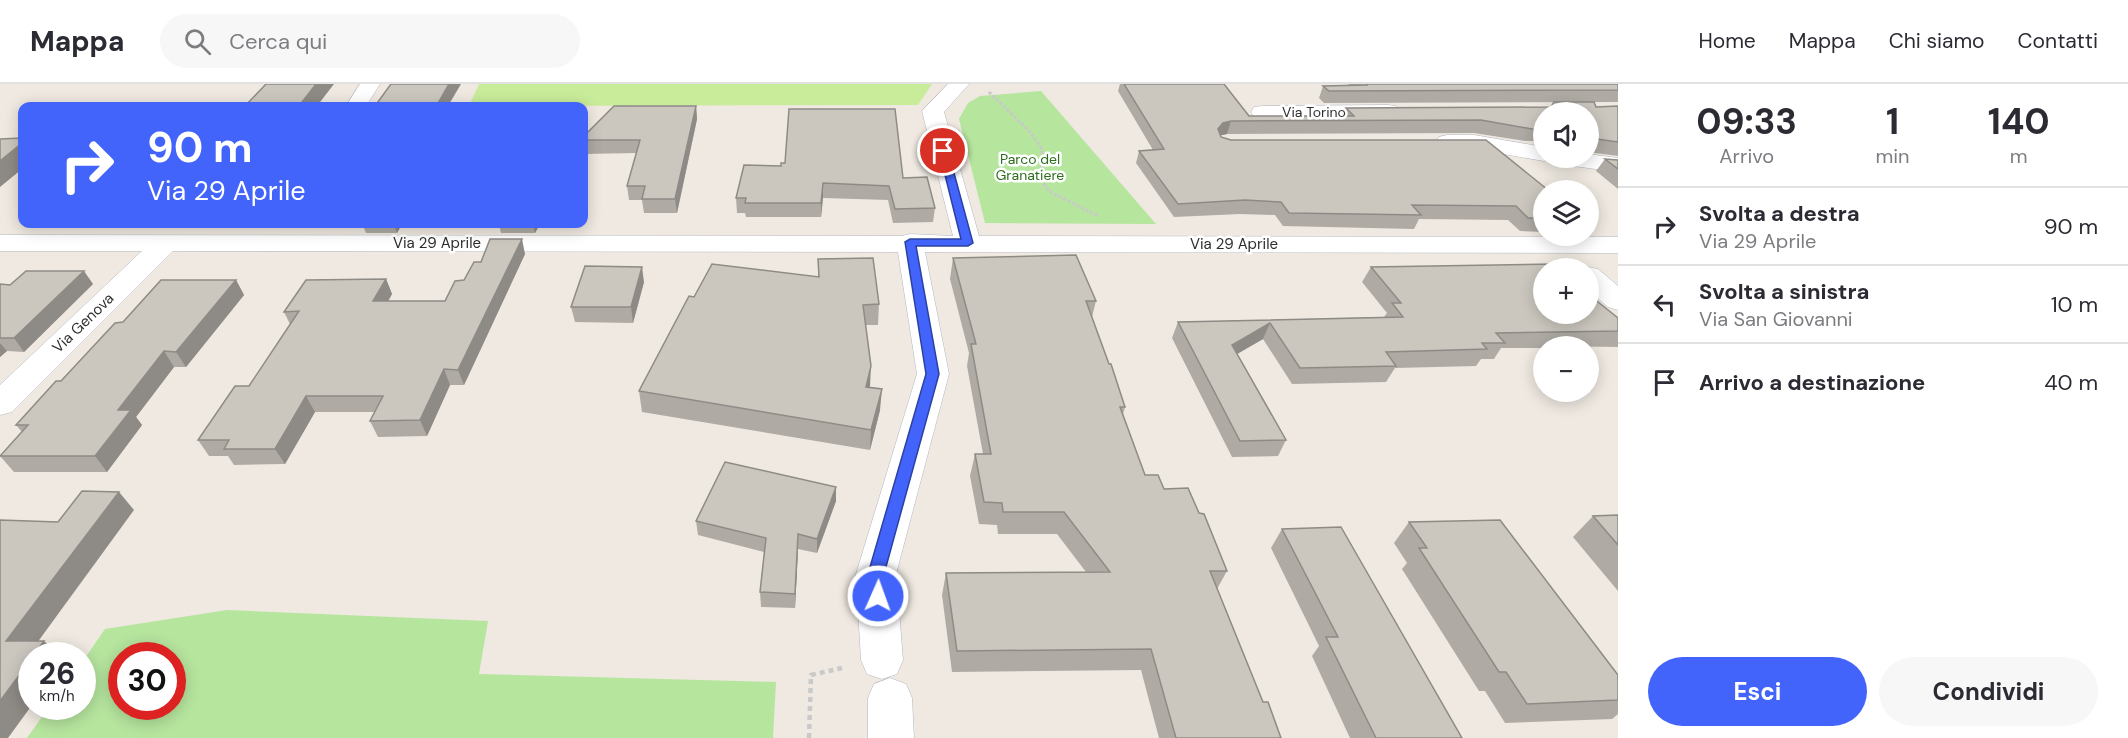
<!DOCTYPE html>
<html lang="it">
<head>
<meta charset="utf-8">
<style>
	body { margin:0; font-family:"DM Sans",sans-serif; background:#f7f7f7; color:#2b2b33; height:100vh; display:flex; flex-direction:column; font-size:22px; white-space:nowrap }
	* { box-sizing:border-box; margin:0 }
	p { font-size:20px; color:#7c7c81 }
	.icon { flex:none; width:33px; height:33px; fill:none; stroke:currentColor; stroke-width:2; stroke-linecap:round; stroke-linejoin:round }
	.map { position:relative; flex:1; overflow:hidden }
	.sheet { display:flex; flex-direction:column; background:#fff; width:510px }
	.sheet>* { flex:none }
	.banner { position:absolute; left:18px; top:18px; width:570px; height:126px; border-radius:12px; box-shadow:0 3px 15px #0003; background:#4264fb; color:#fff; overflow:hidden }
	.fabs { position:absolute; left:1533px; top:18px; display:grid; gap:12px }
	.fabs a { display:grid; place-items:center; width:66px; height:66px; border-radius:50%; background:#fff; box-shadow:0 3px 15px #0003; font-size:30px }
	.speed { position:absolute; left:18px; top:558px; display:flex; gap:12px; font-size:30px; font-weight:700; text-align:center }
	.speed>* { display:grid; place-content:center; width:78px; height:78px; border-radius:50%; background:#fff; box-shadow:0 3px 15px #0003; line-height:1 }
	.speed small { font-size:15px; font-weight:400 }
	.speed .limit { border:9px solid #d22; background:#fff; color:#111 }
	.pin { position:absolute; display:grid; place-items:center; width:51px; height:51px; color:#fff; margin:-26px; border:3px solid #fff; border-radius:50%; box-shadow:0 2px 6px #0007 }
	.me { position:absolute; width:66px; margin:-33px; rotate:2deg; stroke-linejoin:round; filter:drop-shadow(0 0 4px #0008) }
	.turn { display:flex; align-items:center; gap:21px; height:126px; padding:0 30px; font-size:27px }
	.turn .icon { width:78px; height:78px; stroke-width:2.5 }
	.turn b { display:block; font-size:42px; line-height:51px }
	.eta { display:flex; justify-content:space-evenly; align-items:center; height:102px; text-align:center }
	.eta b { font-size:36px; font-weight:700; line-height:42px }
	.button { display:flex; gap:12px; margin-top:auto; padding:12px 30px }
	.button a { flex:1; height:69px; border-radius:36px; background:#4264fb; color:#fff; font-size:24px; font-weight:700; line-height:69px; text-align:center }
	.button a+a { background:#f7f7f7; color:#2b2b33 }
	ul { padding:0; list-style:none }
	li { display:flex; align-items:center; gap:18px; height:78px; padding:0 30px; border-top:2px solid #e1e1e2 }
	li div { flex:1 }
	li b { display:block; font-size:22px }
	li em { font-style:normal }
	header { display:flex; align-items:center; gap:36px; box-sizing:border-box; height:84px; padding:0 30px; background:#fff; border-bottom:2px solid #e1e1e2 }
	header strong { font-size:28px }
	nav { display:flex; gap:33px; margin-inline-start:auto; font-size:21px }
	.search { width:420px; height:54px; background:#f7f7f7; display:flex; align-items:center; gap:15px; box-sizing:border-box; padding:0 21px; border-radius:33px; color:#7c7c81; font-size:22px }
	main { display:flex; flex:1; min-height:0 }
	.map>svg:first-child { display:block }
	.green { fill:#b6e59e; fill-rule:evenodd }
	.pitch { fill:#c9ec9a }
	.lines { fill:none; stroke-linecap:round; stroke-linejoin:round }
	.minor-casing { stroke:#b4b7c1; stroke-width:1 }
	.path-far1 { stroke:#c9c9c9; stroke-width:3; stroke-dasharray:3 2; stroke-linecap:butt }
	.path { stroke:#c9c9c9; stroke-width:4.5; stroke-dasharray:5 4; stroke-linecap:butt }
	.minor { fill:#fff; fill-rule:evenodd }
	.wall { fill:#afaba4 }
	.shaded-wall { fill:#8e8b86 }
	.building { fill:#cbc7bf; stroke:#8e8b86; stroke-width:1.5 }
	.route { fill:#4264fb; stroke:#2b41a3; stroke-width:1.5 }
	.labels { text-anchor:middle; stroke-width:5; stroke-linejoin:round; paint-order:stroke }
	.far-street-label { font-size:14px; fill:#2e2e2e; stroke:#fff }
	.far-park-label { font-size:14px; fill:#2c6e1b; stroke:#fff }
	.street-label { font-size:15px; fill:#2e2e2e; stroke:#fff }
</style>
</head>
<body>
<header>
<strong>Mappa</strong>
<div class="search"><svg class="icon" aria-label="search" viewBox="0 0 24 24"><circle cx="10" cy="10" r="6"/><path d="M15 15l6 6"/></svg>Cerca qui</div>
<nav><a>Home</a><a>Mappa</a><a>Chi siamo</a><a>Contatti</a></nav>
</header>
<main>
<div class="map">
<svg width="1618" height="654" viewBox="0 0 1618 654">
	<rect width="100%" height="100%" fill="#efe9e1"/>
	<g class="green">
		<polygon points="1041,7 1156,140 985,139 959,35 968,19 980,12"/>
		<path d="M 227,526 L 488,537 L 479,590 L 776,598 L 773,654 L 27,654 L 49,623 L 82,622 L 83,577 L 105,545 ZM 122,572 L 172,572 L 172,622 L 122,622 Z"/>
	</g>
	<polygon class="pitch" points="479,0 932,0 918,21 469,22"/>
	<g class="lines">
		<defs>
			<g id="minor">
				<polygon points="360,0 380,0 366,22 346,22"/>
				<polygon points="948,0 969,0 944,28 979,152 1618,153 1618,169 925,168 949,290 896,490 903,576 897,590 882,595 867,590 861,576 856,490 917,290 898,168 173,167 12,328 0,331 0,301 142,167 0,167 0,151 902,152 910,150 953,152 922,27"/>
				<polygon points="1388,21 1396,22 1399,27 1396,32 1262,34 1254,33 1251,28 1254,23 1262,22"/>
				<polygon points="1447,51 1474,51 1544,63 1544,74 1553,74 1544,77 1474,65 1439,63 1436,58 1439,53"/>
				<polygon points="1588,70 1618,74 1618,88 1566,81 1558,79 1554,74 1588,74"/>
				<polygon points="1588,183 1598,185 1618,202 1618,226 1608,223 1588,206 1588,184 1581,184"/>
				<polygon points="890,594 906,600 912,614 914,654 868,654 868,614 874,600"/>
			</g>
		</defs>
		<use href="#minor" class="minor-casing"/>
		<polyline class="path-far1" points="989,8 1029,47 1041,63 1043,74 1039,94 1049,107 1098,132"/>
		<polyline class="path" points="809,654 811,591 842,584"/>
		<use href="#minor" class="minor"/>
	</g>
	<g class="wall">
		<polygon points="1120,0 1224,0 1249,32 1343,32 1346,24 1551,23 1554,18 1596,23 1618,22 1618,72 1588,68 1588,28 1544,28 1544,57 1525,57 1474,49 1227,50 1221,51 1221,53 1231,56 1544,106 1544,148 1520,147 1508,136 1419,135 1414,145 1283,142 1275,131 1240,130 1174,133 1136,79 1139,67 1153,66 1118,7"/>
		<polygon points="1348,0 1618,0 1618,18 1324,19 1319,14 1323,2 1350,2"/>
		<polygon points="696,22 697,35 677,129 644,129 642,116 629,116 627,102 637,69 584,70 584,52"/>
		<polygon points="1605,75 1618,76 1618,105 1596,87"/>
		<polygon points="781,82 903,94 935,124 933,138 893,139 888,116 823,114 821,133 746,133 745,129 737,129 736,114"/>
		<polygon points="362,140 402,140 397,149 366,149"/>
		<polygon points="499,140 540,140 535,149 501,149"/>
		<polygon points="525,170 464,301 450,301 427,352 378,353 370,337 375,328 315,328 285,380 234,381 228,372 209,372 198,356 249,302 290,240 284,228 386,195 392,210 388,217 445,217 481,178"/>
		<polygon points="953,174 1096,217 1092,233 1125,323 1123,330 1145,391 1199,429 1227,487 1217,505 1263,618 1281,654 1159,654 1141,586 952,588 942,511 946,489 1086,488 1057,450 998,450 997,441 979,440 970,392 975,370 983,370 967,282 969,269 950,195"/>
		<polygon points="818,175 879,220 878,241 865,241 870,304 880,326 870,366 642,328 639,307 694,213 818,193"/>
		<polygon points="1371,183 1544,184 1618,234 1618,263 1544,262 1544,264 1501,264 1494,275 1481,275 1476,282 1395,284 1386,298 1292,300 1263,255 1237,270 1286,356 1278,372 1232,373 1172,254 1178,238 1384,233 1387,229 1362,198"/>
		<polygon points="236,196 244,211 186,283 174,283 136,333 142,341 107,388 14,388 0,372 22,348 16,341 123,238"/>
		<polygon points="644,198 633,239 575,238 571,223"/>
		<polygon points="0,200 93,200 24,268 7,267 0,273"/>
		<polygon points="836,417 817,469 798,465 795,524 761,523 760,508 764,468 698,451 696,437"/>
		<polygon points="1618,431 1618,507 1573,453 1593,432"/>
		<polygon points="1409,438 1618,591 1618,630 1612,635 1505,639 1485,607 1479,607 1402,485 1407,479 1394,459"/>
		<polygon points="1282,445 1462,654 1350,654 1312,572 1319,562 1271,464"/>
	</g>
	<g class="shaded-wall">
		<polygon points="316,0 334,0 317,22 299,22"/>
		<polygon points="449,0 461,0 448,22 438,22 437,21"/>
		<polygon points="696,22 697,35 677,129 675,115"/>
		<polygon points="1231,37 1227,50 1218,52 1218,45 1223,39"/>
		<polygon points="22,59 22,85 0,103 0,77"/>
		<polygon points="823,99 823,114 821,133 821,119"/>
		<polygon points="394,140 402,140 397,149"/>
		<polygon points="533,140 540,140 535,149"/>
		<polygon points="522,155 525,170 464,301 458,286"/>
		<polygon points="642,183 644,198 633,239 631,223"/>
		<polygon points="84,187 93,200 24,268 14,254"/>
		<polygon points="386,195 392,210 380,232 373,217"/>
		<polygon points="236,196 244,211 186,283 176,268"/>
		<polygon points="1270,239 1263,255 1225,277 1232,261"/>
		<polygon points="0,259 7,267 0,273"/>
		<polygon points="164,267 174,283 136,333 142,341 107,388 95,372 118,326"/>
		<polygon points="871,282 870,302 864,323 866,303"/>
		<polygon points="444,285 450,301 427,352 420,336"/>
		<polygon points="882,305 880,326 870,366 871,346"/>
		<polygon points="306,312 315,328 285,380 275,365"/>
		<polygon points="836,403 836,417 817,469 817,455"/>
		<polygon points="119,408 134,426 26,574 6,557"/>
		<polygon points="798,450 798,465 795,524 795,510"/>
		<polygon points="44,557 60,572 33,572"/>
		<polygon points="32,574 32,621 8,654 0,654 0,617"/>
	</g>
	<g class="building">
		<polygon points="266,0 316,0 299,22 245,22"/>
		<polygon points="391,0 449,0 437,21 445,21 444,22 375,22"/>
		<polygon points="1124,0 1224,0 1249,32 1354,32 1346,24 1551,23 1554,18 1594,18 1596,23 1618,22 1618,58 1597,55 1594,59 1588,59 1588,28 1544,28 1544,45 1532,45 1481,36 1231,37 1223,39 1218,45 1221,53 1231,56 1486,56 1548,106 1544,106 1544,134 1528,134 1516,122 1412,121 1421,131 1289,129 1281,118 1245,116 1178,120 1139,67 1164,65"/>
		<polygon points="1366,0 1618,0 1618,6 1329,7 1323,2 1368,1"/>
		<polygon points="614,22 696,22 675,115 642,115 645,102 627,102 640,56 584,56 584,52"/>
		<polygon points="789,25 895,25 903,94 927,93 935,124 895,125 889,102 823,99 821,119 745,119 746,114 736,114 744,81 781,82 781,79 785,79"/>
		<polygon points="22,54 22,59 0,77 0,55"/>
		<polygon points="1605,75 1618,76 1618,85"/>
		<polygon points="490,155 522,155 458,286 444,285 420,336 370,337 383,312 306,312 275,365 224,365 229,356 198,356 235,302 249,302 299,227 284,228 306,196 386,195 373,217 445,217 455,197 464,196 474,178 481,178"/>
		<polygon points="1076,171 1096,217 1086,217 1109,280 1111,280 1125,323 1120,323 1145,391 1158,391 1164,405 1188,404 1199,429 1204,430 1227,487 1210,487 1263,618 1268,618 1281,654 1176,654 1151,565 957,567 946,489 1110,488 1064,428 1003,428 1002,419 984,418 975,370 991,370 971,260 976,260 953,174"/>
		<polygon points="873,174 879,220 863,221 871,282 866,303 882,305 871,346 639,307 689,212 694,213 712,180 819,193 818,175"/>
		<polygon points="1556,180 1561,184 1544,184 1544,230 1588,230 1588,210 1618,234 1618,247 1496,249 1505,259 1482,259 1487,265 1386,268 1396,282 1300,284 1270,239 1232,261 1286,356 1240,357 1178,238 1403,233 1392,219 1401,219 1371,183"/>
		<polygon points="585,182 642,183 631,223 571,223"/>
		<polygon points="26,187 84,187 14,254 0,254 0,200 10,201"/>
		<polygon points="161,196 236,196 176,268 164,267 118,326 131,326 95,372 0,372 28,341 16,341 56,297 61,297 115,239 123,238"/>
		<polygon points="725,378 836,403 817,455 798,450 795,510 760,508 766,454 696,437"/>
		<polygon points="82,407 119,408 6,557 44,557 33,572 32,572 32,574 0,617 0,436 58,438"/>
		<polygon points="1618,431 1618,461 1593,432"/>
		<polygon points="1500,436 1618,591 1618,616 1527,620 1506,588 1499,588 1419,464 1427,464 1409,438"/>
		<polygon points="1341,443 1462,654 1376,654 1326,553 1338,553 1282,445"/>
	</g>
	<polygon class="route" points="943,64 948,67 973,159 968,162 916,162 939,290 884,490 886,512 883,517 878,519 872,517 868,490 926,290 905,158 910,155 961,155 939,67"/>
	<g class="labels">
		<g class="far-street-label">
			<text x="1314" y="33">Via Torino</text>
		</g>
		<g class="far-park-label">
			<text x="1030" y="80">Parco del<tspan x="1030" dy="16">Granatiere</tspan></text>
		</g>
		<g class="street-label">
			<text x="437" y="164">Via 29 Aprile</text>
			<text x="1234" y="165">Via 29 Aprile</text>
			<text transform="translate(83 239) rotate(-44)" y="5">Via Genova</text>
		</g>
	</g>
</svg>
<div class="fabs">
<a><svg class="icon" aria-label="sound" viewBox="0 0 24 24"><path d="M4 9h4l5-4v14l-5-4H4zM17 9q2 3 0 6"/></svg></a>
<a><svg class="icon" aria-label="layers" viewBox="0 0 24 24"><path d="M12 4l9 5-9 5-9-5zM3 14l9 5 9-5"/></svg></a>
<a>+</a>
<a>−</a>
</div>
<div class="speed"><div>26<small>km/h</small></div><div class="limit">30</div></div>
<div class="pin" style="left:943px;top:67px;background:#d93025"><svg class="icon" aria-label="arrive" viewBox="0 0 24 24"><path d="M6 21V4h12l-3 4 3 4H6"/></svg></div>
<svg class="me" style="left:878px;top:512px" viewBox="-20 -20 40 40"><circle r="17" fill="#4264fb" stroke="#fff" stroke-width="3"/><path d="M0-11L8 9 0 5-8 9z" fill="#fff"/></svg>
<div class="banner">
<div class="turn"><svg class="icon" aria-label="right" viewBox="0 0 24 24"><path d="M7 20v-9h11M14 6l5 5-5 5"/></svg><div><b>90 m</b>Via 29 Aprile</div></div>
</div>
</div>
<section class="sheet">
<div class="eta">
<div><b>09:33</b><p>Arrivo</p></div>
<div><b>1</b><p>min</p></div>
<div><b>140</b><p>m</p></div>
</div>
<ul>
<li><svg class="icon" aria-label="right" viewBox="0 0 24 24"><path d="M7 20v-9h11M14 6l5 5-5 5"/></svg><div><b>Svolta a destra</b><p>Via 29 Aprile</p></div><em>90 m</em></li>
<li><svg class="icon" aria-label="left" viewBox="0 0 24 24"><path d="M17 20v-9H6M10 6l-5 5 5 5"/></svg><div><b>Svolta a sinistra</b><p>Via San Giovanni</p></div><em>10 m</em></li>
<li><svg class="icon" aria-label="arrive" viewBox="0 0 24 24"><path d="M6 21V4h12l-3 4 3 4H6"/></svg><div><b>Arrivo a destinazione</b></div><em>40 m</em></li>
</ul>
<div class="button"><a>Esci</a><a>Condividi</a></div>
</section>
</main>
</body>
</html>
